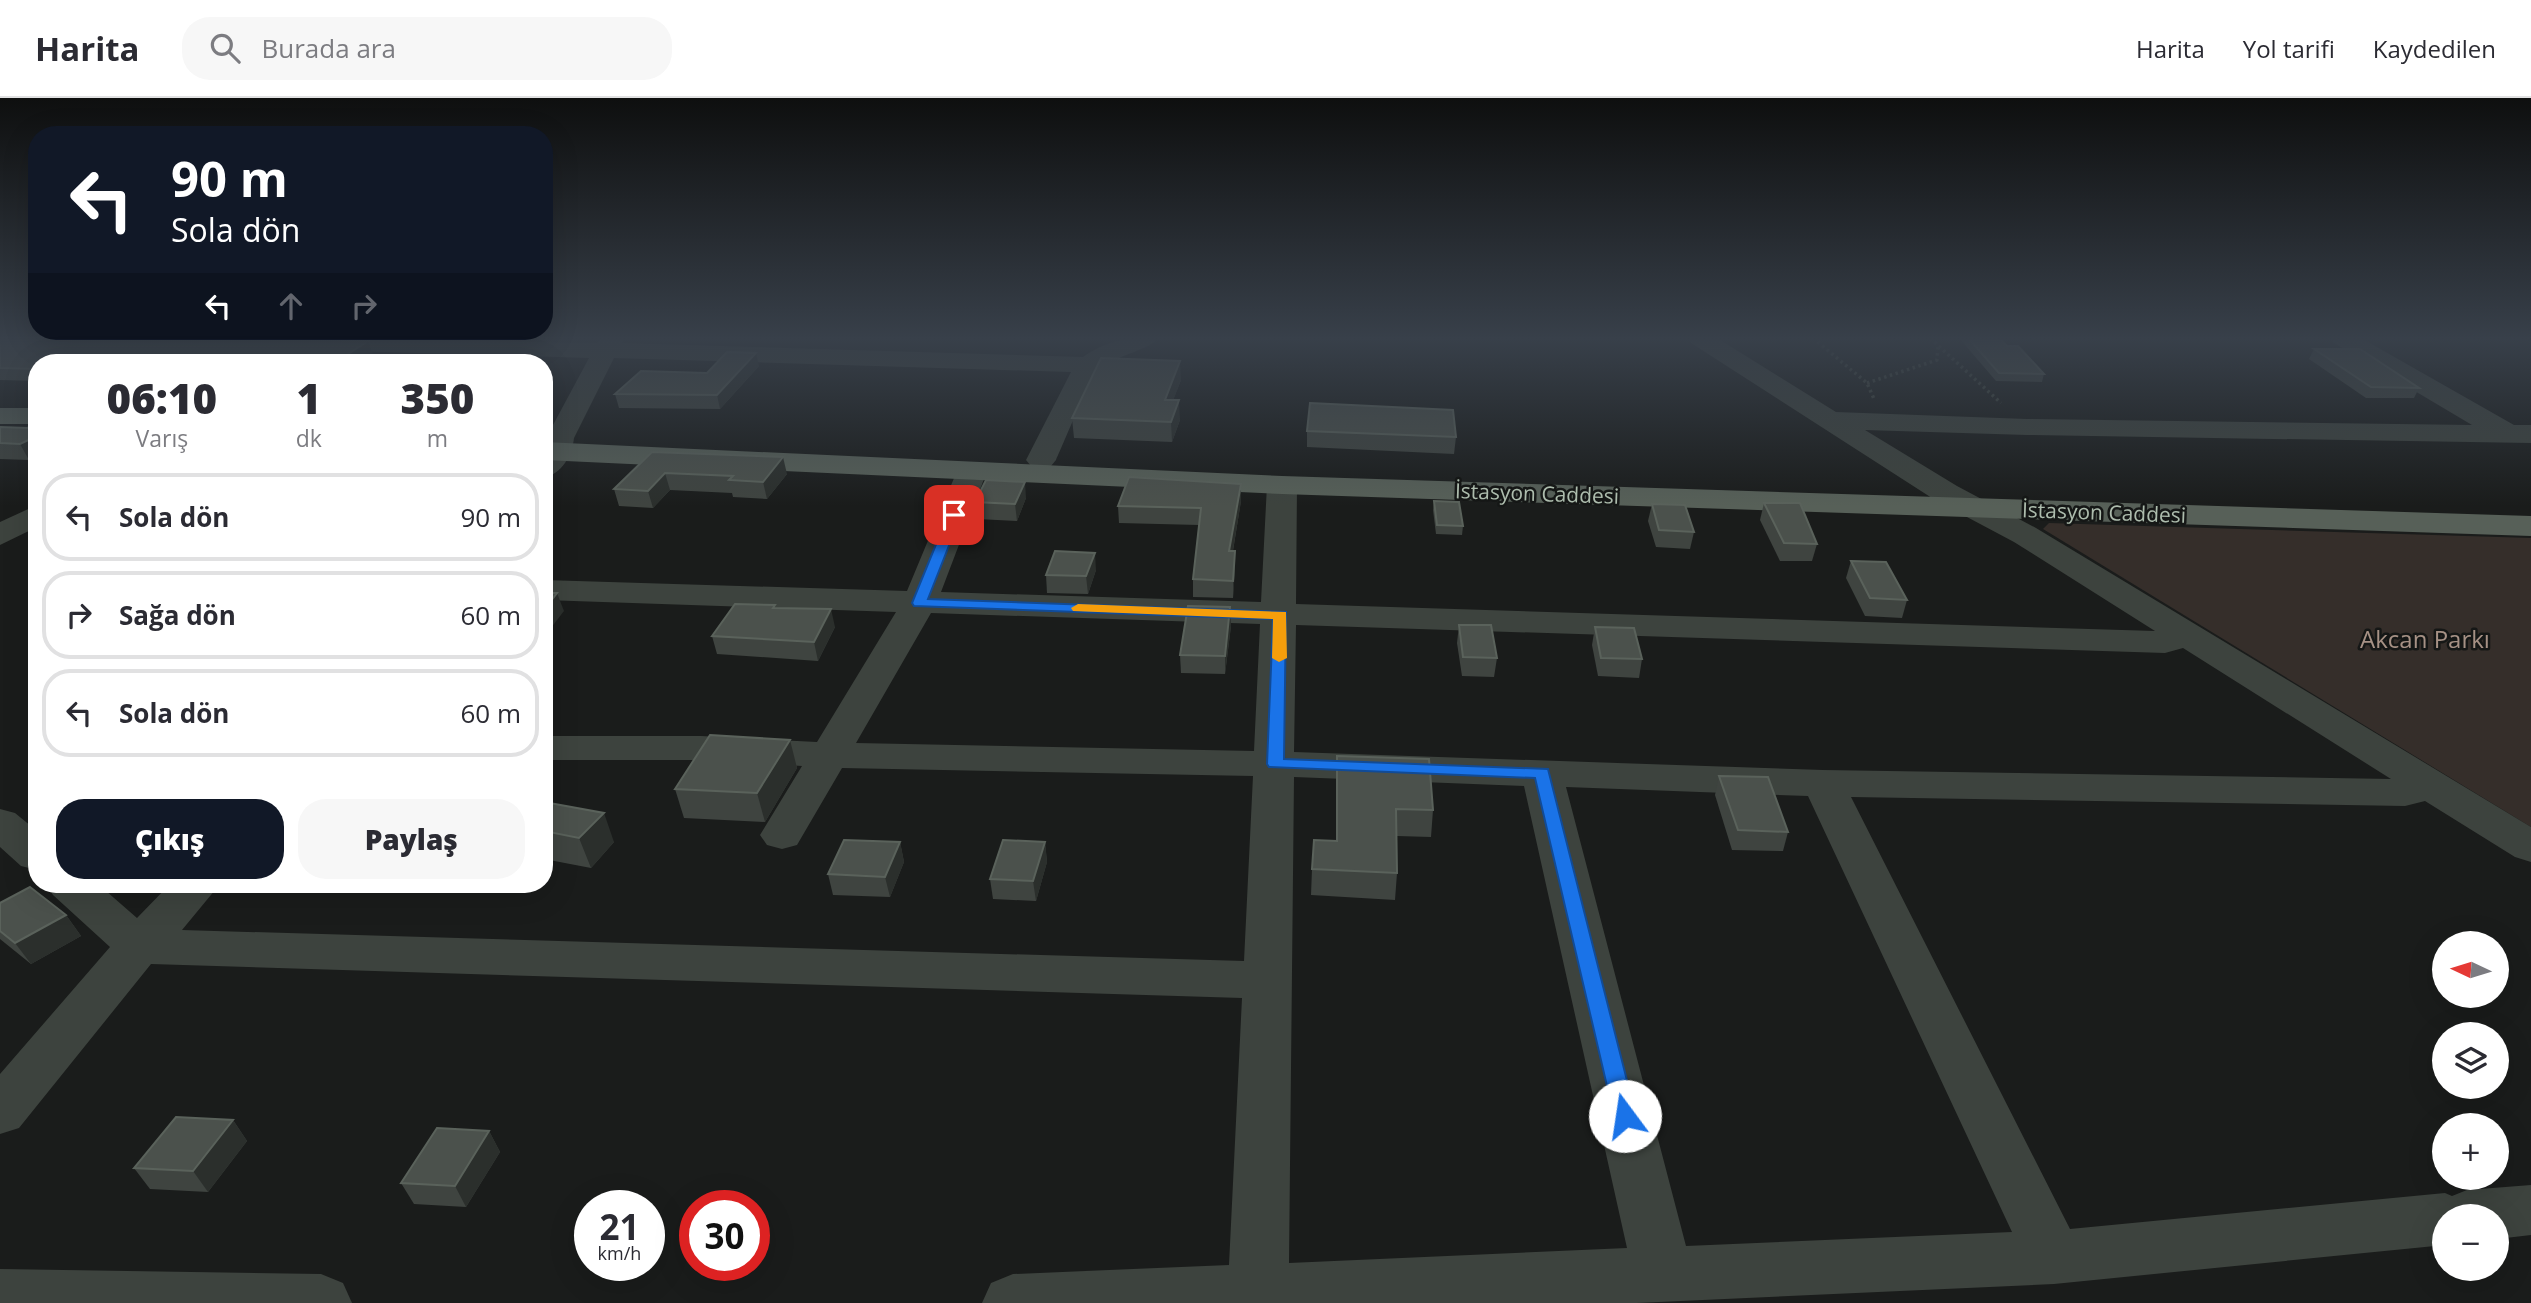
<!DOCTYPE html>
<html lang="tr">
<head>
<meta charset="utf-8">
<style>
	body { margin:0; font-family:"Open Sans",sans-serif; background:#f7f7f7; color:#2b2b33; height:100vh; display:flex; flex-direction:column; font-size:26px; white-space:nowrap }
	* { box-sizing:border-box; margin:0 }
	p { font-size:23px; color:#7c7c81 }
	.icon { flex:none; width:38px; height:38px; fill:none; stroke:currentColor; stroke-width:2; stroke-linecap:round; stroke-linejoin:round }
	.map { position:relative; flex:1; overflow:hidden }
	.side { position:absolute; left:28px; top:256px; width:525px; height:539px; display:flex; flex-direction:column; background:#fff; border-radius:28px; box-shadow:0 7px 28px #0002 }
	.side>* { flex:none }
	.guide { position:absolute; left:28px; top:28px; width:525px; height:214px; border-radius:28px; box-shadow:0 7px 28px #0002; background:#111827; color:#fff; overflow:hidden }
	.needle { width:46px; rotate:274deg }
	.buttons { position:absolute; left:2432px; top:833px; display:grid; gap:14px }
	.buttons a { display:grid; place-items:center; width:77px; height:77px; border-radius:50%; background:#fff; box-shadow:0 7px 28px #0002; font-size:35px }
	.speed { position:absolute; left:574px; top:1092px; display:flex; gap:14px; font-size:35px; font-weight:700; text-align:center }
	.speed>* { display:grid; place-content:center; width:91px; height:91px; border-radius:50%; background:#fff; box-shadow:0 7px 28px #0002; line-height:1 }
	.speed small { font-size:18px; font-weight:400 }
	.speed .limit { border:10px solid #d22; background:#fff; color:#111 }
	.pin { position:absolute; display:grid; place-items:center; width:60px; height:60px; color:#fff; margin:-30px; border-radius:14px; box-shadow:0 4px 10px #0006 }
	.me { position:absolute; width:77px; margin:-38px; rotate:346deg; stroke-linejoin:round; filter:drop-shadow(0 0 5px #0008) }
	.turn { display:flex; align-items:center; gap:24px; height:147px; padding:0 28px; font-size:32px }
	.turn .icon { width:91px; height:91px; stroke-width:2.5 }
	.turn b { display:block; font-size:49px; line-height:60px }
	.lanes { display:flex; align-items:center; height:66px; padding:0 28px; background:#0003; justify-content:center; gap:35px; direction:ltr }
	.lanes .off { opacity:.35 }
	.eta { display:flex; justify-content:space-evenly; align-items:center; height:119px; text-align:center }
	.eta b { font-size:42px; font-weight:800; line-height:49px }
	.action { display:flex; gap:14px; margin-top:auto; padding:14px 28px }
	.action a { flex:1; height:80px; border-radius:28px; background:#111827; color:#fff; font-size:28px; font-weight:800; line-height:80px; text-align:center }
	.action a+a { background:#f7f7f7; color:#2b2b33 }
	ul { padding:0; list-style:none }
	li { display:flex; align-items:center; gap:21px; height:88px; margin:0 14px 10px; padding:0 14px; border:4px solid #e1e1e2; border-radius:28px }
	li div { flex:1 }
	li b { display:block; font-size:26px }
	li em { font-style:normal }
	header { display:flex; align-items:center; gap:42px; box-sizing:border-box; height:98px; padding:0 35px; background:#fff; border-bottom:2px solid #e1e1e2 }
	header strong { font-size:33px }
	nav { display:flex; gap:38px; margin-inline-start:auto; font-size:24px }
	.search { width:490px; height:63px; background:#f7f7f7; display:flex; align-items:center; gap:18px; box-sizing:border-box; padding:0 24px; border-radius:28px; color:#7c7c81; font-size:26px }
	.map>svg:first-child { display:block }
	.green { fill:#352e2a }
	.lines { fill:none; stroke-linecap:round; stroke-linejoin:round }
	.path { stroke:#414841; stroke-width:3.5; stroke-dasharray:2.5 3.5; stroke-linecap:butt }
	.minor { fill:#3d433e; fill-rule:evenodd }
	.major { fill:#576058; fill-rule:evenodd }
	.wall { fill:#3f4440 }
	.shaded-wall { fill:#2b2f2c }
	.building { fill:#4b514c; stroke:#5a625b; stroke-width:2 }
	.route { fill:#1a73e8; stroke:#114b97; stroke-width:2 }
	.slow { fill:#f59e0b }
	.labels { text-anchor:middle; stroke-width:5; stroke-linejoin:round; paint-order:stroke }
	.far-street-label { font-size:21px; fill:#adbcad; stroke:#151716 }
	.park-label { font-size:24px; fill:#a69185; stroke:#151716 }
</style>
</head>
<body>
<header>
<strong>Harita</strong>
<div class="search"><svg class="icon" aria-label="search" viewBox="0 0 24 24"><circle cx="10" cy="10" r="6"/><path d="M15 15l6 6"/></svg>Burada ara</div>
<nav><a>Harita</a><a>Yol tarifi</a><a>Kaydedilen</a></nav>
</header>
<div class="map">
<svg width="2531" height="1205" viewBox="0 0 2531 1205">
	<rect width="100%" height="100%" fill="#1a1c1b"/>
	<polygon class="green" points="2049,425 2531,440 2531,729 2043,431"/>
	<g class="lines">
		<g class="path">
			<polyline points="1813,240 1867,285 1874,301"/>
			<polyline points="1930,240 2001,305"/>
			<polyline points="1867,285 1937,262 1938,248"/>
		</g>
		<g class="minor">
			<path d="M 308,240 L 597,245 L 600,240 L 624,240 L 622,245 L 1083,259 C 1108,242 1128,239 1158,240 C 1150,252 1116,257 1102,270 C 1089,280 1065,343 1056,362 L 1051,368 L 1041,371 L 1031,368 L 1026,362 L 1071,274 L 614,260 L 574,340 C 572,358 562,375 544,380 L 546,340 L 589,260 L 318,252 L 309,249 L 305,244 Z"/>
			<path d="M 1688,240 L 1717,240 L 1836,314 L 2027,321 L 2472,327 L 2334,245 L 2331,240 L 2361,240 L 2514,327 L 2531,327 L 2531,345 L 2027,337 L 1865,332 L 1957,388 L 2036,430 L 2531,729 L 2531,764 L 2515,759 L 2425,703 L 2405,708 L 1851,699 L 2070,1131 L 2445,1095 L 2452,1098 L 2467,1092 L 2531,1087 L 2531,1137 L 2497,1141 L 2497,1118 L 2445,1118 L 2445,1147 L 2054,1186 L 1637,1205 L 982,1205 L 991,1185 L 1013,1176 L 1229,1167 L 1242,900 L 151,866 L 19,1030 L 0,1036 L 0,976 L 110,849 L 53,797 L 46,786 L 98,786 L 137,820 L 170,786 L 220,786 L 182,832 L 1244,863 L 1253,678 L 842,670 L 797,747 L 782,751 L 767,747 L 760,737 L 802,668 L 701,662 L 544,662 L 544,638 L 701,638 L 817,644 L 896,514 L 544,502 L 544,482 L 907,493 L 957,373 L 961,367 L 972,364 L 983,367 L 987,373 L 941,494 L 1261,504 L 1267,387 L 1271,381 L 1282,378 L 1293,381 L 1297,387 L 1296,506 L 2155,533 L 2014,444 L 1935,402 L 1691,245 ZM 931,515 L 1260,526 L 1254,653 L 856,645 ZM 1296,527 L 2165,555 L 2183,550 L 2391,681 L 1823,672 L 1294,654 ZM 1294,679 L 1524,688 L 1627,1150 L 1289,1165 ZM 1566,689 L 1808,698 L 2012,1134 L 1686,1148 Z"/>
			<polygon points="37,407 37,429 0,447 0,424"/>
			<polygon points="0,711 15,715 37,733 37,772 21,768 0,749"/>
			<polygon points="0,1171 321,1176 343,1185 352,1205 0,1205"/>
		</g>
		<g class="major">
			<rect x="0" y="310" width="37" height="16"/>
			<polygon points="544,344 1282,378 2531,418 2531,438 1282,396 544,362"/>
		</g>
	</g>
	<g class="wall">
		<polygon points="0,240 373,256 37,264 37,283 0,282"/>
		<polygon points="1959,240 1999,240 2007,248 2044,276 2042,284 1996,283"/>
		<polygon points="2314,251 2419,290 2414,300 2366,300 2309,261"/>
		<polygon points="759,268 720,311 619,310 615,296 707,275"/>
		<polygon points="1181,282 1173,302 1180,322 1172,344 1074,340 1072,320"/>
		<polygon points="0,329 28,330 29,362 0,361"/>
		<polygon points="1307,333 1456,339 1454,356 1307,349"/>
		<polygon points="652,354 787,376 767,401 733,399 732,395 670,392 653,410 619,408 614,391"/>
		<polygon points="1026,400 1017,423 977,421 975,404"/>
		<polygon points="1241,403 1233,453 1235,470 1233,500 1193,499 1193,481 1199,427 1119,425 1118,408"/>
		<polygon points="1434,403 1463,428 1462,437 1436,436 1433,412"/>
		<polygon points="1764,405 1817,446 1812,463 1780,463 1760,422"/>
		<polygon points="1652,406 1694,434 1690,451 1656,449 1648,423"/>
		<polygon points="1851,463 1907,502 1902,520 1865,518 1846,480"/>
		<polygon points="1096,472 1088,496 1047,495 1046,477"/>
		<polygon points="775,507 776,510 835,529 818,563 717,556 712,538"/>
		<polygon points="1230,509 1231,528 1225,576 1181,575 1180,557"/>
		<polygon points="1459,527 1497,560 1494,579 1462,578 1457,545"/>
		<polygon points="1595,529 1642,561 1639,580 1598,578 1592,547"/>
		<polygon points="790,642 797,670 765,724 684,720 675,691"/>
		<polygon points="1337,658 1433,712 1431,739 1397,738 1397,775 1395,802 1311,797 1312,771 1336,743"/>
		<polygon points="1719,678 1788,734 1783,753 1732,752 1715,697"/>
		<polygon points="544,704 614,744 591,770 544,761"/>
		<polygon points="900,744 904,764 890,799 833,797 828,776"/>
		<polygon points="1045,744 1047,764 1036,803 993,801 990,781"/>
		<polygon points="0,805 66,817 81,838 31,866 0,841"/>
		<polygon points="233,1022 247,1043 208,1094 150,1091 134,1070"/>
		<polygon points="489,1033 500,1054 466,1109 414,1106 401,1085"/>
	</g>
	<g class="shaded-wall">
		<polygon points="368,243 373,256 360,264 336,264"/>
		<polygon points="756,255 759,268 720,311 717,297"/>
		<polygon points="1180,263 1181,282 1166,321 1165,302"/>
		<polygon points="1179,302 1180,322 1172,344 1171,324"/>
		<polygon points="37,338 37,358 29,362 20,346"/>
		<polygon points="783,359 787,376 767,401 763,384"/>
		<polygon points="665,375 670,392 653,410 648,393"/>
		<polygon points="1025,384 1026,400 1017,423 1015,406"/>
		<polygon points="1241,386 1241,403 1230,470 1229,453"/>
		<polygon points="1235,453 1235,470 1233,500 1233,483"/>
		<polygon points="1095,455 1096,472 1088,496 1086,478"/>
		<polygon points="557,495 564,513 544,539 544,512"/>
		<polygon points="1230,509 1231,528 1225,576 1225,558"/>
		<polygon points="831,511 835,529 818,563 814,544"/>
		<polygon points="790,642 797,670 765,724 757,695"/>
		<polygon points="604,715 614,744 591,770 579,740"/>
		<polygon points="900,744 904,764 890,799 885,779"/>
		<polygon points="1045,744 1047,764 1036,803 1033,783"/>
		<polygon points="66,817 81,838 31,866 15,845"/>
		<polygon points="233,1022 247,1043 208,1094 193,1073"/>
		<polygon points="489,1033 500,1054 466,1109 455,1088"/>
	</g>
	<g class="building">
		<polygon points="0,240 247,240 368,243 336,264 37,264 37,271 0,270"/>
		<polygon points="1968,240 1999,240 2007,248 2018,248 2044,276 1999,275"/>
		<polygon points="2314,251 2360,251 2419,290 2371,289"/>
		<polygon points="727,254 756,255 717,297 615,296 641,273 707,275"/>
		<polygon points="1101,260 1180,263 1165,302 1179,302 1171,324 1072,320"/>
		<polygon points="1310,305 1453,312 1456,339 1307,333"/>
		<polygon points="31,325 37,326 37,338 20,346 0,345 0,329 28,330"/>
		<polygon points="652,354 783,359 763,384 729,382 733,378 665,375 648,393 614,391"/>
		<polygon points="1129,379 1241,386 1229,453 1235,453 1233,483 1193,481 1201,410 1118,408"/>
		<polygon points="986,382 1025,384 1015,406 975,404"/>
		<polygon points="1434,403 1459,404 1463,428 1437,427"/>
		<polygon points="1764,405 1800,405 1817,446 1784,445"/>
		<polygon points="1652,406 1685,407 1694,434 1659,432"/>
		<polygon points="1055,453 1095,455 1086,478 1046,477"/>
		<polygon points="1851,463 1886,464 1907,502 1870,500"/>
		<polygon points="544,495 557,495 544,512"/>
		<polygon points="735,506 775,507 773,510 831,511 814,544 712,538"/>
		<polygon points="1188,508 1230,509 1225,558 1180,557"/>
		<polygon points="1459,527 1491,527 1497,560 1463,559"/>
		<polygon points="1595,529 1634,530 1642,561 1601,560"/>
		<polygon points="710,637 790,642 757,695 675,691"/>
		<polygon points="1337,658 1429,661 1433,712 1396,711 1397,775 1312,771 1314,742 1337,743"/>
		<polygon points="1719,678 1768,679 1788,734 1738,732"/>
		<polygon points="544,704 604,715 579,740 544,733"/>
		<polygon points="844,742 900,744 885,779 828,776"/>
		<polygon points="1003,742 1045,744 1033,783 990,781"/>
		<polygon points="30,789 66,817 15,845 0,833 0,805"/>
		<polygon points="176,1019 233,1022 193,1073 134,1070"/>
		<polygon points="437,1030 489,1033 455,1088 401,1085"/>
	</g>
	<linearGradient id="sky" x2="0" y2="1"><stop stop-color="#0e0f0f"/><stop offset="0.59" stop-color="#38404a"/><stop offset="1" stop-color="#38404a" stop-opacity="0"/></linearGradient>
	<rect width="2531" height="408" fill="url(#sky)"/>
	<polygon class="route" points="954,413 961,417 928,501 1286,514 1284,661 1548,671 1636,1018 1633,1025 1625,1027 1617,1025 1614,1018 1535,680 1269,669 1267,666 1273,521 914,508 912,505 948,417"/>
	<polygon class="slow" points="1078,506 1286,514 1287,560 1279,564 1272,560 1273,521 1073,513 1071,510"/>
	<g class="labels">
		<g class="far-street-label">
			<text transform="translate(1537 396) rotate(2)" y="7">İstasyon Caddesi</text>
			<text transform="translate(2104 415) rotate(2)" y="7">İstasyon Caddesi</text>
		</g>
		<g class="park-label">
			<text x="2425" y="550">Akcan Parkı</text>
		</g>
	</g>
</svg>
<div class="buttons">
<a><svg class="needle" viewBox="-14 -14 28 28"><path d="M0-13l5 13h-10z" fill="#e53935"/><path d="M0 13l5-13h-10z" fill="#7c7c81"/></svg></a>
<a><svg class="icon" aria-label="layers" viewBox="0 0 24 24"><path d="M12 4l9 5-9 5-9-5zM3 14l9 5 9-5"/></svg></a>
<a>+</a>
<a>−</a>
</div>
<div class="speed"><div>21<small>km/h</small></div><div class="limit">30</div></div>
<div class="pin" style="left:954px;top:417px;background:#d93025"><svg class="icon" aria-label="arrive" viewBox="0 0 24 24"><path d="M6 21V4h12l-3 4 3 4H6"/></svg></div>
<svg class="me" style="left:1625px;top:1018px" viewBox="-20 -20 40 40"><circle r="19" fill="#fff"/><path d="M0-13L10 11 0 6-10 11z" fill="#1a73e8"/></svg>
<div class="guide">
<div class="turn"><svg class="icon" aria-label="left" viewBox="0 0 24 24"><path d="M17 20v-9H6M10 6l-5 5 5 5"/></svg><div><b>90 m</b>Sola dön</div></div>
<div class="lanes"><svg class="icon" aria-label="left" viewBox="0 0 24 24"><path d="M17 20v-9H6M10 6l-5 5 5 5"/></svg><svg class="icon off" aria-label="ahead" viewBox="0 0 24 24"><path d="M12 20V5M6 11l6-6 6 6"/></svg><svg class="icon off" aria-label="right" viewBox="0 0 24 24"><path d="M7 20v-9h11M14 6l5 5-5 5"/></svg></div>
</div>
<section class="side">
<div class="eta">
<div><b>06:10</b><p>Varış</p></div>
<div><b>1</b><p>dk</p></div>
<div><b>350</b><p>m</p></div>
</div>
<ul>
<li><svg class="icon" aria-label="left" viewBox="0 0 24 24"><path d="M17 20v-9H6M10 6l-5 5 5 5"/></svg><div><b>Sola dön</b></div><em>90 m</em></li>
<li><svg class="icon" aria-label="right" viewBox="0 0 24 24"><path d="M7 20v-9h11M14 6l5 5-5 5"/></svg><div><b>Sağa dön</b></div><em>60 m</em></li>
<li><svg class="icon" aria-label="left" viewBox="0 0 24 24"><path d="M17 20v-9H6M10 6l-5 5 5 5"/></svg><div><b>Sola dön</b></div><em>60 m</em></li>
</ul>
<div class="action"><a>Çıkış</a><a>Paylaş</a></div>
</section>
</div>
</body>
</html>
